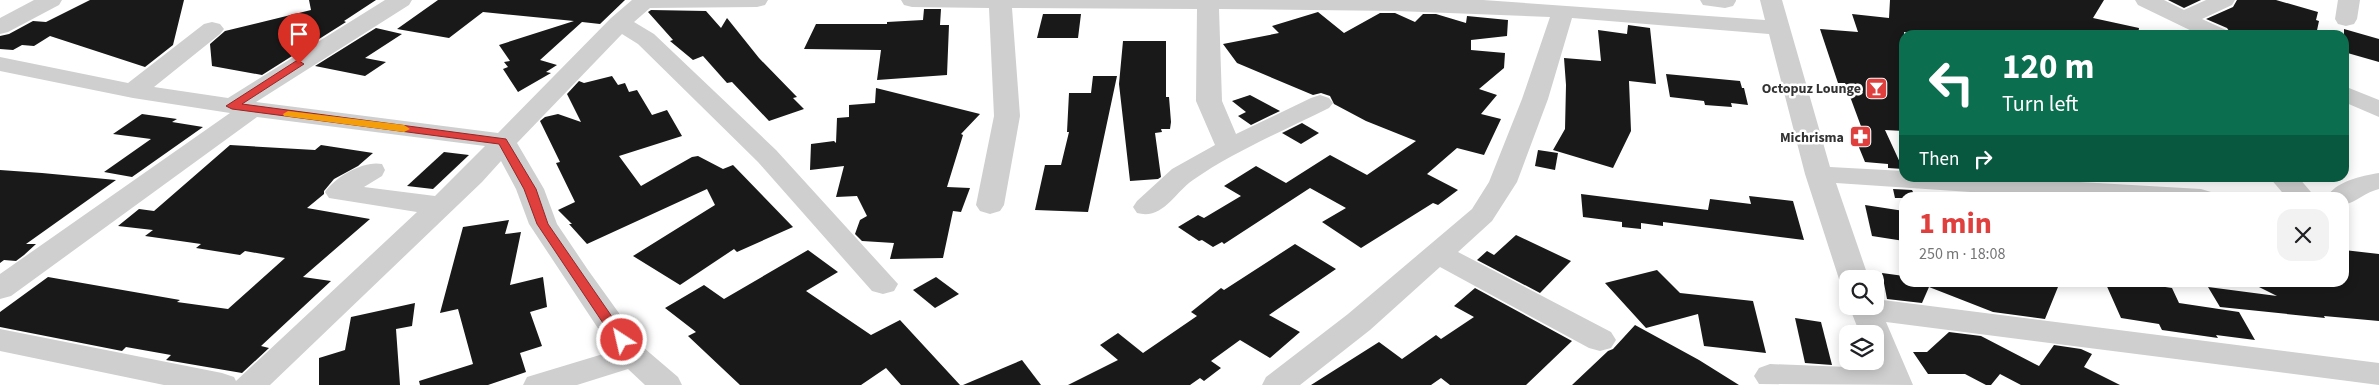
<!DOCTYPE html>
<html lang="en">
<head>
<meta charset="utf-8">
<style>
	body { margin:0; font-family:"Source Sans 3",sans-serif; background:#f2f2f2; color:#202124; height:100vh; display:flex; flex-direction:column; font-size:19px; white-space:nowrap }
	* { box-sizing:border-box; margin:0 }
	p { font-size:16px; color:#757577 }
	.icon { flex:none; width:28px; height:28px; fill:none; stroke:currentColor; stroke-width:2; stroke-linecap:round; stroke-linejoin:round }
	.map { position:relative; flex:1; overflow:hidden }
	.details { position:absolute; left:1899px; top:192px; width:450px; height:95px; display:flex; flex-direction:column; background:#fff; border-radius:15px; box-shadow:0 2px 12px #0003 }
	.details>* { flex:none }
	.guide { position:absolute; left:1899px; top:30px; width:450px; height:152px; border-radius:15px; box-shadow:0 2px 12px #0003; background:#0b6e4f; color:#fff; overflow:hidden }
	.controls { position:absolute; left:1839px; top:270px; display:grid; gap:10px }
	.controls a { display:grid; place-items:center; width:45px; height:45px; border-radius:10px; background:#fff; box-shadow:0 2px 12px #0003; font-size:25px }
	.pin { position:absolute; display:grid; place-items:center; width:42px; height:42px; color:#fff; margin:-51px -21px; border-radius:50% 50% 50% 0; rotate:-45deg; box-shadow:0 0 5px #0007 }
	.pin .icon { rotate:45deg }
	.me { position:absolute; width:55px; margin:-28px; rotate:325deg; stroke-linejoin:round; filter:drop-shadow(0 0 4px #0008) }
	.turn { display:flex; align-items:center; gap:18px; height:105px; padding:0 20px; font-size:22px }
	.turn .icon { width:65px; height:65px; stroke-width:2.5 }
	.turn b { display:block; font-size:35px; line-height:42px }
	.then { display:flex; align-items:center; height:48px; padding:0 20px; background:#0003; gap:10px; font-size:19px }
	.round { display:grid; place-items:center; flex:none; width:52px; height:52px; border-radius:15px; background:#f2f2f2 }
	.summary { display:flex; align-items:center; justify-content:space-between; height:85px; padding:0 20px }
	h1 { font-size:30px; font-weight:700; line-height:38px; color:#df3f3d }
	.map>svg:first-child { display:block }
	.building { fill:#191919 }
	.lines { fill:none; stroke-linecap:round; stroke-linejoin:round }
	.minor { fill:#cfcfcf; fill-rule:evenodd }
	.route { fill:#df3f3d; stroke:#912928 }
	.slow { fill:#f59e0b }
	.labels { text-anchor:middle; stroke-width:5; stroke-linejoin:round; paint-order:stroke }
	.poi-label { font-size:14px; font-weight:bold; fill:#323232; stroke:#fff; text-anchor:end }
</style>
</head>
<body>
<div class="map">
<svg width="2379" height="385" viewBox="0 0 2379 385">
	<rect width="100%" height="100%" fill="#fff"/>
	<g class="building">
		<polygon points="90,0 184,0 173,45 145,67 50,36 34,46 22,45 13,50 0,49 0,36 9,34 33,21 46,22"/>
		<polygon points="309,0 376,0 344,21 346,22 262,75 212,66 210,44 225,31 311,10"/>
		<polygon points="438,0 625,0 600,24 582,22 540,60 557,65 546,72 551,73 518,92 503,69 508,67 504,62 510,61 499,45 574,21 483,12 449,38 397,29"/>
		<polygon points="1890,0 2104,0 2093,18 2139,28 2138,35 1929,35 1904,32 1904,131 1885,130 1903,169 1888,168 1888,164 1865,162 1851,128 1862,129 1845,83 1838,83 1820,29 1858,32 1852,14 1889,18"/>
		<polygon points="2168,0 2201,0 2184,8"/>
		<polygon points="2237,0 2276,0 2318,12 2316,20 2319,21 2316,35 2232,35 2227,28 2206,19 2233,7"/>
		<polygon points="924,9 941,9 940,25 949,25 947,75 877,80 881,50 804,49 816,24 887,24 887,22 923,20"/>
		<polygon points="651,10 706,11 721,28 727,18 759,58 797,97 793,98 804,109 769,121 732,82 727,83 703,56 693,60 670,41 673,40 648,12"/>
		<polygon points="1318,12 1344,33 1380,13 1395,13 1415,22 1423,14 1436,14 1466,23 1467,16 1508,20 1507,36 1471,40 1471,50 1505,53 1504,68 1479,89 1497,95 1481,114 1501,119 1484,155 1457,148 1427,174 1458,190 1438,205 1433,203 1361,248 1322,222 1346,208 1310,188 1224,244 1222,242 1213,247 1202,240 1199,241 1178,227 1198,215 1204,218 1241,196 1224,186 1256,166 1286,183 1330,155 1367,175 1416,141 1366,121 1334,104 1330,96 1321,93 1313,95 1237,63 1223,44 1279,33 1272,26"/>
		<polygon points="1043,14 1081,14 1078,38 1037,38"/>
		<polygon points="1628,25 1650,28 1656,84 1629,81 1631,131 1613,168 1553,150 1565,129 1566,85 1564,58 1601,61 1598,30 1627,34"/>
		<polygon points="376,28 402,34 365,58 386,62 365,76 315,66"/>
		<polygon points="2344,29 2379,39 2379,62 2344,52"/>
		<polygon points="1123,41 1166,41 1166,97 1169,97 1171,122 1170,129 1161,129 1162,132 1155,133 1161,177 1158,179 1130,181 1119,84"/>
		<polygon points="1666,74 1740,81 1742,88 1744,88 1748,105 1731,103 1732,107 1705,105 1704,101 1670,97"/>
		<polygon points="612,76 618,85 625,83 629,92 637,90 652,115 667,110 682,136 619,156 641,186 692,157 698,156 723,169 733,165 793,227 737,252 734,249 680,285 633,256 715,205 707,189 587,244 569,224 572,224 558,210 575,202 556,163 560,162 540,121 545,117 558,114 581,122 567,94 579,81 584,83"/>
		<polygon points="1093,76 1117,76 1088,212 1035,210 1045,165 1061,165 1069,132 1067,132 1069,93 1091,93"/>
		<polygon points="876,88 980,114 961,134 963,135 947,187 970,188 961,212 953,211 943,258 890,259 894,243 862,241 855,234 860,220 867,216 857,196 836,197 844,166 810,170 811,144 834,141 836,143 837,118 849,117 849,105 875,103"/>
		<polygon points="1250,95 1280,111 1251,125 1238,116 1246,112 1232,101"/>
		<polygon points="142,114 177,119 172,122 203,127 132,177 104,172 151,139 113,134"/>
		<polygon points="1302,123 1319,133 1301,144 1282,133"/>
		<polygon points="230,145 315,150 321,145 373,153 358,166 334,179 324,191 324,194 307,208 370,219 303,277 331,281 261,346 269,348 242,373 166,360 171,355 126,347 122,351 0,327 0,312 48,277 180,300 177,302 228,309 285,258 245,251 240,255 196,248 201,244 145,236 153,230 118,226 139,209 154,211"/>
		<polygon points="1538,150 1558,153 1555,170 1535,166"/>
		<polygon points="444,152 469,155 433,189 407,186"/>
		<polygon points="0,170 42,173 116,180 26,244 36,244 24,255 16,261 4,260 0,263"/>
		<polygon points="1893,189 1912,190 1916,198 1895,198"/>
		<polygon points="1581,194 1708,210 1710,199 1751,204 1749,196 1793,201 1804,240 1663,222 1663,226 1641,223 1641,229 1622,227 1622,222 1583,217"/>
		<polygon points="1865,205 1904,211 1904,241 1872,236"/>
		<polygon points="509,220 505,234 521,232 510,285 543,277 547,307 530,312 542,346 520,353 526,372 488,385 420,385 419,381 473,364 458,309 440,313 463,227"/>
		<polygon points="1516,235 1571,261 1540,293 1477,260 1487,251 1494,255"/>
		<polygon points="1295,244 1336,269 1269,315 1300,332 1270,358 1240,340 1211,361 1221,368 1204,381 1200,378 1190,385 1068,385 1118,360 1100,345 1118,333 1143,353 1197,316 1191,312 1221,288 1224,290"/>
		<polygon points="808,250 838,272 806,291 871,335 900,320 960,385 901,385 886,368 861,385 740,385 688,336 696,332 665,308 704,285 724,299"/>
		<polygon points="2344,250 2379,254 2379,321 2324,316 2325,318 2220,307 2208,287 2277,296 2249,282 2344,282"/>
		<polygon points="1657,270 1680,293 1753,301 1766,353 1704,346 1698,314 1646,328 1605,283"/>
		<polygon points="1882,273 1904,276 1904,282 2060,282 2045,319 1993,312 1929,287 1922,303 1887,299"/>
		<polygon points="936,277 959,294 935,308 913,290"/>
		<polygon points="2105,282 2132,282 2172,288 2179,303 2239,312 2255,340 2216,335 2218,338 2162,330 2159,324 2121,318"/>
		<polygon points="1475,288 1572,341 1526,385 1450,385 1441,378 1431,385 1311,385 1379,342 1402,359 1436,335 1441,339 1474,317 1454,306"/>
		<polygon points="415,303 412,326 396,329 400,385 319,385 319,358 345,350 351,317"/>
		<polygon points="1795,318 1821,322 1832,365 1805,363"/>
		<polygon points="1635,325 1699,360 1739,385 1572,385 1608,351 1613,349"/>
		<polygon points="1949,332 1981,336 2039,366 2054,345 2081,349 2092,354 2084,367 2120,385 2021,385 2000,374 1991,385 1986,385 1965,374 1928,374 1913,352 1927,352"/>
		<polygon points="1022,360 1041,385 963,385"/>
	</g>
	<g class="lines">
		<g class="minor">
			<polygon points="34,0 62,0 59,5 8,32 0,34 0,18"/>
			<path d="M 385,0 L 412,0 L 409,5 L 256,102 L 498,133 L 611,18 L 632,0 L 768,0 L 765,5 L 757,7 L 650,8 L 634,22 L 654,34 L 776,150 L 898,284 L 894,291 L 883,294 L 872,291 L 758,162 L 638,44 L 622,34 L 517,143 L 544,189 L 557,224 L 588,270 L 644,348 L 678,377 L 682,385 L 645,385 L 628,369 L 577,385 L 523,385 L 527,377 L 613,351 L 529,224 L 516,189 L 501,161 L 482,182 L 270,385 L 164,385 L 0,351 L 0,329 L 222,373 L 234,377 L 236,381 L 417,212 L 329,198 L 325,192 C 335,177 364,160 382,164 L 385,170 L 382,176 L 364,187 L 435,196 L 485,146 L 257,117 L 11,296 L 0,299 L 0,274 L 230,113 L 133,98 L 0,71 L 0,57 L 128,83 L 204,24 L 212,22 L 220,24 L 224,29 L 220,34 L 154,87 L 228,98 Z"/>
			<path d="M 901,0 L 1483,0 L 1765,20 L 1760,0 L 1782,0 L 1830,167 L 1904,171 L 1904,178 L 2008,178 L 2201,189 L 2211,192 L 2214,198 L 2059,198 L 1836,183 L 1869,279 L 1848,279 L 1848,287 L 1843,286 L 1839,279 L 1805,174 L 1769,34 L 1572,18 L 1548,99 L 1517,182 L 1492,221 L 1458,252 L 1611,332 L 1616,340 L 1611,348 L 1600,351 L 1589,348 L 1440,267 L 1370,330 L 1300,385 L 1262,385 L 1266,377 L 1348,314 L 1472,209 L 1489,182 L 1522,99 L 1550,17 L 1397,11 L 1219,9 L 1222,101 L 1236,134 L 1311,98 L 1320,95 L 1329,98 L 1333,103 L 1329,108 C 1283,131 1235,151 1193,180 C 1174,193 1163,220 1137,213 L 1133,207 L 1137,201 L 1172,169 L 1215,145 L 1196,101 L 1197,9 L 1012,8 L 1020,116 L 1004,205 L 1000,211 L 990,214 L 980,211 L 976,205 L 994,116 L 989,8 L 912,7 L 904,5 Z"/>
			<polygon points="1700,0 1736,0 1736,1 1733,6 1725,8 1703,5"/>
			<polygon points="2135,0 2164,0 2184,10 2206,0 2235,0 2232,5 2202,19 2226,30 2230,35 2200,35 2138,5"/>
			<polygon points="2338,0 2360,0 2357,19 2354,24 2346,26 2338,24 2335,19"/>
			<polygon points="2344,86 2379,100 2379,117 2344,102"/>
			<path d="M 2379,173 L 2379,189 C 2366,192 2356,202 2344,205 L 2344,198 L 2326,198 C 2336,181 2361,176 2379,173 Z"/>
			<polygon points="2270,178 2299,178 2316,198 2287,198"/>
			<polygon points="1875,299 2379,363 2379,385 1886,322 1913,385 1759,384 1754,376 1759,368 1770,364 1874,368 1871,361 1875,361 1875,334 1860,334 1849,306 1875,306"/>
		</g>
	</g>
	<polygon class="route" points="296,61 299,61 304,64 242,104 506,139 536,189 548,224 626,337 628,340 626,344 617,344 537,224 524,189 499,144 232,109 226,106"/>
	<polygon class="slow" points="288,111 404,125 410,129 404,132 284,116 283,114"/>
	<defs>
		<symbol id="bar-square" viewBox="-11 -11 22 22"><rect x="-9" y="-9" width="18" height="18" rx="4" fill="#df3f3d" stroke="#fff"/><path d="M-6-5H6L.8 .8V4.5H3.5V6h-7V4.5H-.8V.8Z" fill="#fff"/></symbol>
		<symbol id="pharmacy-square" viewBox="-11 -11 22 22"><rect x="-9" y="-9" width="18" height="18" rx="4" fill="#df3f3d" stroke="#fff"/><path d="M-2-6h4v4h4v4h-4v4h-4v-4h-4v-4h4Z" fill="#fff"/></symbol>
	</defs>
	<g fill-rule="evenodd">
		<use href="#bar-square" x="1864" y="76" width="25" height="25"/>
		<use href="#pharmacy-square" x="1848" y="124" width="25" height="25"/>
	</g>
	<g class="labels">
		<g class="poi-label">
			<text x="1861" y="93">Octopuz Lounge</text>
			<text x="1844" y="142">Michrisma</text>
		</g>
	</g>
</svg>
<div class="controls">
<a><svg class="icon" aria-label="search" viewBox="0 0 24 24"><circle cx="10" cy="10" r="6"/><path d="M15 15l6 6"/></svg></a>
<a><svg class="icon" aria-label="layers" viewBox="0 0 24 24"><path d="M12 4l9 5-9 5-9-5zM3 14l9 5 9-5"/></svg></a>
</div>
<div class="pin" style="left:299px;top:64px;background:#d93025"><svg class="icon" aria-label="arrive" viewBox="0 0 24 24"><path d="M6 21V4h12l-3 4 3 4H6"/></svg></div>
<svg class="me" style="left:622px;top:340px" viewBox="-20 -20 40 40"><circle r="17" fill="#df3f3d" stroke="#fff" stroke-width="3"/><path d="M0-11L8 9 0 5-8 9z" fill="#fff"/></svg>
<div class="guide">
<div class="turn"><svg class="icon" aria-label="left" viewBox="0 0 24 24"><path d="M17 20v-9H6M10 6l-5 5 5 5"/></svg><div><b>120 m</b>Turn left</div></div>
<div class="then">Then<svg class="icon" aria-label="right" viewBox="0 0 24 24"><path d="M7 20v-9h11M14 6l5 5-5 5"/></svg></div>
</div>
<section class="details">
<div class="summary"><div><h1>1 min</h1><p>250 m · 18:08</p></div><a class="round"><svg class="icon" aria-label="close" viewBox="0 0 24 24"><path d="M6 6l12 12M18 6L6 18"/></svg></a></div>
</section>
</div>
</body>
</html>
